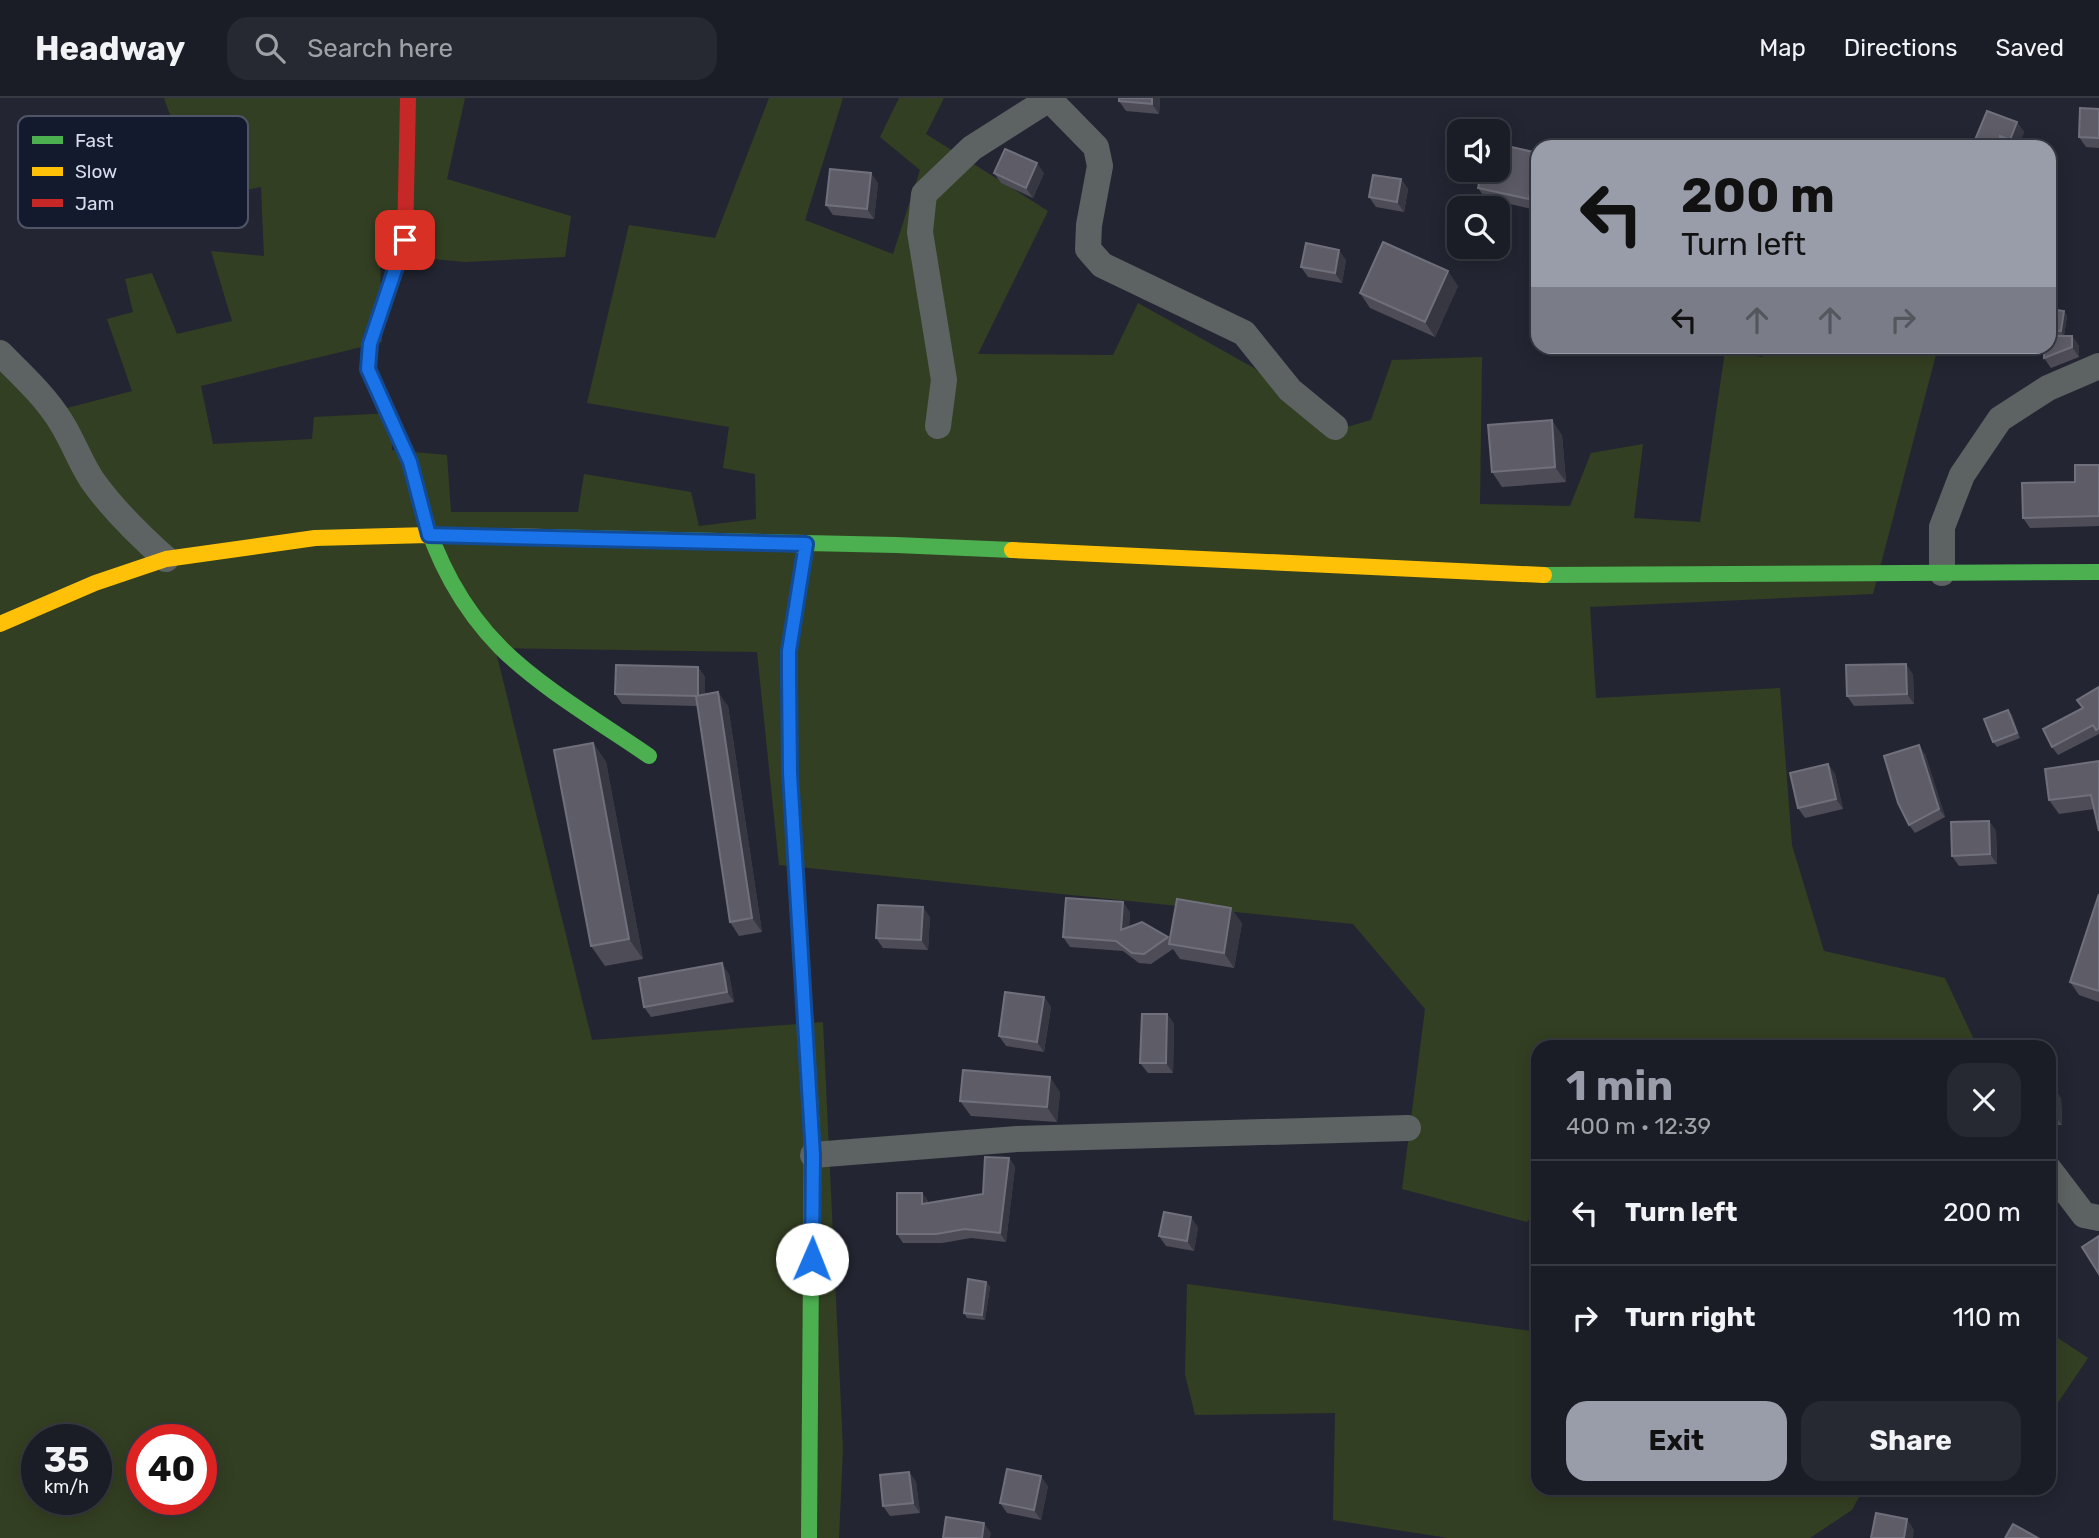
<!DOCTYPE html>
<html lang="en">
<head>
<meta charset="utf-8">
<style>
	body { margin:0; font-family:Rubik,sans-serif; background:#272932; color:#f1f3f6; height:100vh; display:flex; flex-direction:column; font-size:26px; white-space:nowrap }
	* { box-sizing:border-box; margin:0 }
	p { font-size:23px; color:#9fa1a7 }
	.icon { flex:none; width:38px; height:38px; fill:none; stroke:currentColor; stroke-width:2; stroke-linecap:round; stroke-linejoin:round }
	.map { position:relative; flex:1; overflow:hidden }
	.sheet { position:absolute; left:1531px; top:942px; width:525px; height:455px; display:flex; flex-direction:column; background:#1a1c26; border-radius:21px; box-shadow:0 4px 18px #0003,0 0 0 2px #383a43 }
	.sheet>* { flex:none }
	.top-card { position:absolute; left:1531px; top:42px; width:525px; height:214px; border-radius:21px; box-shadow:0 4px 18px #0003,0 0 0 2px #383a43; background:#999daa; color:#111; overflow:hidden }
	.fabs { position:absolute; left:1447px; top:21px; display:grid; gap:14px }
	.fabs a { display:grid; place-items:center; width:63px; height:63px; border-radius:14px; background:#1a1c26; box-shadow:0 4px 18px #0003,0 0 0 2px #383a43; font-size:35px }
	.speed { position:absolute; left:21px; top:1326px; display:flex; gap:14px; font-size:35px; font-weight:700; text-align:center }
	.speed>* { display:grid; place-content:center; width:91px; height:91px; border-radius:50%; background:#1a1c26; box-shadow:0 4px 18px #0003,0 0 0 2px #383a43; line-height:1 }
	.speed small { font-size:18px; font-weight:400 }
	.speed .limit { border:10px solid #d22; background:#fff; color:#111 }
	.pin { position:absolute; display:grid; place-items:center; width:60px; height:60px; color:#fff; margin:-30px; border-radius:14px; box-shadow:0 4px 10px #0006 }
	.me { position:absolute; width:77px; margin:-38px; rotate:1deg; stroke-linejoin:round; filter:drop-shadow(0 0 5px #0008) }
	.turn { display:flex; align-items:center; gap:24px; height:147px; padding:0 35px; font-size:32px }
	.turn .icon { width:91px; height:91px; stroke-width:2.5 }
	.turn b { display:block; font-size:49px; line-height:60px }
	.lanes { display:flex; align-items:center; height:66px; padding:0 35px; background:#0003; justify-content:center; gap:35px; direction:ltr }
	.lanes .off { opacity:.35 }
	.round { display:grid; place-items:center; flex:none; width:74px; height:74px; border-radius:21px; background:#272932 }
	.summary { display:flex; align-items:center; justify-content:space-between; height:119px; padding:0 35px }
	h1 { font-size:42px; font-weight:700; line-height:52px; color:#999daa }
	.button { display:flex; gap:14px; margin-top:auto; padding:14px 35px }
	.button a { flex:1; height:80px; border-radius:21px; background:#999daa; color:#111; font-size:28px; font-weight:700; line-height:80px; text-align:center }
	.button a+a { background:#272932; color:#f1f3f6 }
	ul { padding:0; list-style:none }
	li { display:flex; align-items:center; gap:21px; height:105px; padding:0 35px; border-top:2px solid #383a43 }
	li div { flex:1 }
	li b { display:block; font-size:26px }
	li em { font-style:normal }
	header { display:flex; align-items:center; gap:42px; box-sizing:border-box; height:98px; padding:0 35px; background:#1a1c26; border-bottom:2px solid #383a43 }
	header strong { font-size:33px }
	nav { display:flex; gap:38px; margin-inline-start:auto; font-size:24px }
	.search { width:490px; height:63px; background:#272932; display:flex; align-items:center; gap:18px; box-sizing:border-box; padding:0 24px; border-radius:21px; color:#9fa1a7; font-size:26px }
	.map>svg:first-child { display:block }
	.green { fill:#333f22; fill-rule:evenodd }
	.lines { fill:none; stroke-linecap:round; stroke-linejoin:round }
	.street { stroke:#5d6263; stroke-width:26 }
	.fast { stroke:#4caf50; stroke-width:16 }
	.slow { stroke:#ffc107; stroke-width:16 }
	.jam { stroke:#c62828; stroke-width:16 }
	.wall { fill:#4e4d57 }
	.shaded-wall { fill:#373742 }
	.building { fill:#5d5c67; stroke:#70707c; stroke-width:2 }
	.route-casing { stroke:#114b97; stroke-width:18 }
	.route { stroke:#1a73e8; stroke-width:12 }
	.key { fill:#141a2e; stroke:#4f5467; stroke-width:2 }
	.key-label { font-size:19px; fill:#d8ddeb }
</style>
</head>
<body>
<header>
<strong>Headway</strong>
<div class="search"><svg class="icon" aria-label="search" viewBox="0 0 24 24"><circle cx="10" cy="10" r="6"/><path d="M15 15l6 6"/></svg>Search here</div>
<nav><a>Map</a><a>Directions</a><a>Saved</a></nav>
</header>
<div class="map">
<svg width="2099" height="1440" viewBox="0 0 2099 1440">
	<rect width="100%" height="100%" fill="#232632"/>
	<g class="green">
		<path d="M 164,0 L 465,0 L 447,81 L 571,118 L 565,159 L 465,164 L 380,156 L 382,244 L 201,288 L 213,346 L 312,341 L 314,319 L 393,315 L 392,352 L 447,357 L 451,414 L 578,414 L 584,376 L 691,394 L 699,428 L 756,421 L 755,376 L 723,370 L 729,329 L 587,305 L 629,127 L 715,140 L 769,0 L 843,0 L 805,122 L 893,156 L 920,72 L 880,39 L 899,0 L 944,0 L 926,36 L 1048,113 L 978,256 L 1113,257 L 1138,205 L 1254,270 L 1326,335 L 1371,322 L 1392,262 L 1482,259 L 1480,406 L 1570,408 L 1591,355 L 1643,346 L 1634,420 L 1700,424 L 1725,253 L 1762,259 L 1767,249 L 1938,249 L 1873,496 L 1590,509 L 1596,600 L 1780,590 L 1792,747 L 1824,853 L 1945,880 L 1977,948 L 1538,948 L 1538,1109 L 1527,1124 L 1402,1091 L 1425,911 L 1353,826 L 779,767 L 757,554 L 495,550 L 592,942 L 823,924 L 843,1351 L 839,1440 L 0,1440 L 0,265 L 48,315 L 132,293 L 107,221 L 133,214 L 125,181 L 152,175 L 177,236 L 232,223 L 211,153 L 264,158 L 261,89 L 200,101 ZM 37,1342 L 96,1342 L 96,1402 L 37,1402 ZM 142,1342 L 201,1342 L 201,1402 L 142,1402 Z"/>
		<polygon points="1187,1186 1538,1234 1538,1390 1864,1390 1852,1412 1810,1440 1448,1440 1333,1422 1335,1315 1195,1317 1185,1276"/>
		<polygon points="2049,1234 2088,1260 2049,1318"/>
	</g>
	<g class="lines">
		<g class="street">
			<polyline points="1048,0 1096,49 1100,68 1089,127 1088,151 1102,167 1244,235 1290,292 1335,329"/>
			<path d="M 0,255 C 22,277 45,298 61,324 C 73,343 80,364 92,382 C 113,412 139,437 166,461"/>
			<polyline points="938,328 944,282 920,134 924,96 972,50 1049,1"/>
			<polyline points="1942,475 1942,429 1962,377 2000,321 2048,290 2099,268"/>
			<polyline points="813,1057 1017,1041 1408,1030"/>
			<polyline points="2049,1071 2084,1117 2099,1120"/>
		</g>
		<g class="fast">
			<path d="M 421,407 C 435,460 462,511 501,550 C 541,590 603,626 649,658"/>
			<polyline points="544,439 896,447 1012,452"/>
			<polyline points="1544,477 2099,474"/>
			<polyline points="809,1440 812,1033"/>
		</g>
		<g class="slow">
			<polyline points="806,446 789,553 790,675 812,1033"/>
			<polyline points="1012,452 1544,477"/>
			<polyline points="0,526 95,485 166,461 315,440 429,437 544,439"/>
		</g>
		<polyline class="jam" points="408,0 405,143 370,246 368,271 410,364 421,407"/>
	</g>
	<g class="wall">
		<polygon points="1160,0 1159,16 1126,13 1119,3"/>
		<polygon points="2099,11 2099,50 2086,49 2079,39"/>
		<polygon points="2017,24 2024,34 2018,49 1972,49"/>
		<polygon points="1498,46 1536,112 1485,100 1478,90"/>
		<polygon points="994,75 1044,75 1033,100 1001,85"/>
		<polygon points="1401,81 1408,91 1404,114 1376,109 1369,99"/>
		<polygon points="878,85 874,121 833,117 826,107"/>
		<polygon points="1346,162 1342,185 1308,179 1301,169"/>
		<polygon points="1458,188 1435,239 1370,210 1360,195"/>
		<polygon points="2049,211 2064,213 2067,218 2064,238 2049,236"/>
		<polygon points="2072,238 2079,248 2079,259 2051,270 2044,260"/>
		<polygon points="1562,337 1566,384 1502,389 1492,374"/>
		<polygon points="2099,367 2099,428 2030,430 2023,420"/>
		<polygon points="698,569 705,579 705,597 728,608 762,834 739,838 730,824 697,608 622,606 615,596"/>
		<polygon points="1913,576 1914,606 1854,608 1847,598"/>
		<polygon points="2099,589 2099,636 2058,657 2052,649"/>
		<polygon points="2008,612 2012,617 2020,640 1997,649 1993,644"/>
		<polygon points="593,645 606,664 643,861 605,868 591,848"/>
		<polygon points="1925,656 1945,719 1915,735 1909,727"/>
		<polygon points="2099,663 2094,711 2059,716 2049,702"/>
		<polygon points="1828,666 1835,676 1843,711 1805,720 1798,710"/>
		<polygon points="1989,723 1996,733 1997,766 1959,768 1952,758"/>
		<polygon points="2099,796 2099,904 2079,897 2070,884"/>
		<polygon points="1130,814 1129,829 1168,839 1170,842 1242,825 1234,870 1180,861 1173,851 1151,866 1139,865 1123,853 1070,849 1063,839"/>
		<polygon points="930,819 928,852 883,850 876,840"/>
		<polygon points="729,876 734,904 651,919 644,909"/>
		<polygon points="1044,899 1051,909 1044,954 1006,948 999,938"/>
		<polygon points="1167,916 1174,926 1173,975 1148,975 1140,965"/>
		<polygon points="2049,990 2061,1000 2062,1027 2049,1027"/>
		<polygon points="1060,994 1057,1024 971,1018 960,1003"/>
		<polygon points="1009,1060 1015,1069 1006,1144 971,1140 942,1145 903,1145 897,1136 922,1095 928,1103 928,1105 983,1096"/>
		<polygon points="1198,1129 1194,1153 1166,1148 1159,1138"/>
		<polygon points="986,1184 990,1189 985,1222 967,1220 964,1215"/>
		<polygon points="909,1374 916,1384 920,1415 890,1418 883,1408"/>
		<polygon points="1048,1388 1041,1422 1007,1415 1000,1405"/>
	</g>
	<g class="shaded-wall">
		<polygon points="1152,0 1160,0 1159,16 1152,6"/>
		<polygon points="2017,24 2024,34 2018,49 2015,49 2010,42"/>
		<polygon points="2000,38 2007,49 2000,49"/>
		<polygon points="1538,60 1538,100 1536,112 1529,101"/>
		<polygon points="1037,65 1044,75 1033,100 1026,90"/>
		<polygon points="871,75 878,85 874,121 867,111"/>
		<polygon points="1401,81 1408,91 1404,114 1397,104"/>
		<polygon points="1339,152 1346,162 1342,185 1335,175"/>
		<polygon points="1448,173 1458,188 1435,239 1425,224"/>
		<polygon points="2064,213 2067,218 2064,238 2061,233"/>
		<polygon points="2072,238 2079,248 2079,259 2072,249"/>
		<polygon points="1552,322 1562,337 1566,384 1555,369"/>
		<polygon points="1906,566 1913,576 1914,606 1907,596"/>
		<polygon points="698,569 705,579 705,608 698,598"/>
		<polygon points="718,594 728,608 762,834 752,820"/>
		<polygon points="2008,612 2012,617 2020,640 2017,635"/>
		<polygon points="593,645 606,664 643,861 629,841"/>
		<polygon points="1919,647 1925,656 1945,719 1939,711"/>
		<polygon points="1828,666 1835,676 1843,711 1836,701"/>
		<polygon points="1989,723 1996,733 1997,766 1990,756"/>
		<polygon points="1123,804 1130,814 1128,842 1121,832"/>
		<polygon points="923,809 930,819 928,852 921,842"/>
		<polygon points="1231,810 1242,825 1234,870 1224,855"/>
		<polygon points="722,865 729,876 734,904 727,894"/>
		<polygon points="1044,899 1051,909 1044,954 1037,944"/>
		<polygon points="1167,916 1174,926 1173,975 1166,965"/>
		<polygon points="1050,979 1060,994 1057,1024 1047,1009"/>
		<polygon points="2054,990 2061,1000 2062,1027 2054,1017"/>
		<polygon points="1009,1060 1015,1069 1006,1144 1000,1135"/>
		<polygon points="922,1095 928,1103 928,1115 922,1106"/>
		<polygon points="1191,1119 1198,1129 1194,1153 1187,1143"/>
		<polygon points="986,1184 990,1189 985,1222 982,1217"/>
		<polygon points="909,1374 916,1384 920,1415 913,1405"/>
		<polygon points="1041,1378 1048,1388 1041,1422 1034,1412"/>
		<polygon points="1907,1421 1914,1432 1913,1440 1904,1440"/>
		<polygon points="984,1425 991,1435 990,1440 982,1440"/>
	</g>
	<g class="building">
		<polygon points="1119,0 1152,0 1152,6 1119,3"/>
		<polygon points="2080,10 2099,11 2099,40 2079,39"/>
		<polygon points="1987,13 2017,24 2010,42 2000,38 2000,49 1972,49"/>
		<polygon points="1498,46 1538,55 1538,60 1529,101 1478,90 1482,72 1498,72"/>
		<polygon points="1005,51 1037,65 1026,90 994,75"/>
		<polygon points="830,71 871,75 867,111 826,107"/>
		<polygon points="1373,77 1401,81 1397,104 1369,99"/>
		<polygon points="1383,144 1448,173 1425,224 1360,195"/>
		<polygon points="1306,145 1339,152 1335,175 1301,169"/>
		<polygon points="2049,211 2064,213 2061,233 2049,232"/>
		<polygon points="2049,238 2072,238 2072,249 2044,260 2044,248 2049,248"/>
		<polygon points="1552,322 1555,369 1492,374 1488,327"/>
		<polygon points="2075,367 2099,367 2099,418 2023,420 2022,385 2075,384"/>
		<polygon points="1906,566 1907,596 1847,598 1846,567"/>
		<polygon points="616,567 698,569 698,598 615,596"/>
		<polygon points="2099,589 2099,630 2096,632 2093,627 2052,649 2043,631 2083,610 2077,602"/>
		<polygon points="718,594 752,820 730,824 696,598"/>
		<polygon points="2008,612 2017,635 1993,644 1984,621"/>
		<polygon points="593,645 629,841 591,848 554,652"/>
		<polygon points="1919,647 1939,711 1909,727 1898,705 1884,658"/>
		<polygon points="2099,663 2099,733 2091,697 2049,702 2045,671"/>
		<polygon points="1828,666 1836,701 1798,710 1790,675"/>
		<polygon points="1989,723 1990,756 1952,758 1951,724"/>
		<polygon points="2099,796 2099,893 2070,884"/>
		<polygon points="1066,800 1123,804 1121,832 1142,824 1168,839 1144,856 1132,855 1116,843 1063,839"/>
		<polygon points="1177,801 1231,810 1224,855 1169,846"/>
		<polygon points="878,807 923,809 921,842 876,840"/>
		<polygon points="722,865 727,894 644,909 639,880"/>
		<polygon points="1005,894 1044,899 1037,944 999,938"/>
		<polygon points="1142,916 1167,916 1166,965 1140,965"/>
		<polygon points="963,972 1050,979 1047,1009 960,1003"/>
		<rect x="2049" y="990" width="5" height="27"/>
		<polygon points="985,1059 1009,1060 1000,1135 965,1131 936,1136 897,1136 897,1095 922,1095 922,1106 983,1096"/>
		<polygon points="1164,1114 1191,1119 1187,1143 1159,1138"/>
		<polygon points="2099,1138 2099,1176 2082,1149"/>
		<polygon points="968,1181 986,1184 982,1217 964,1215"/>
		<polygon points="1007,1371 1041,1378 1034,1412 1000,1405"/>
		<polygon points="909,1374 913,1405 883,1408 880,1377"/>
		<polygon points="1876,1415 1907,1421 1904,1440 1871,1440"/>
		<polygon points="946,1419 984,1425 982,1440 943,1440"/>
		<polygon points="2013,1426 2038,1440 2005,1440"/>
	</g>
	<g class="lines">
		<defs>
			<polyline id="route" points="405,142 370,246 368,271 410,364 429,437 806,446 789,553 789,577 790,675 813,1057 812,1161"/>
		</defs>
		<use href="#route" class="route-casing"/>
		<use href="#route" class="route"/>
	</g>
	<rect x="18" y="18" width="230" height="112" rx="10" class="key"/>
	<rect x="32" y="38" width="31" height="8" fill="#4caf50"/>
	<rect x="32" y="69" width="31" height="9" fill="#ffc107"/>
	<rect x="32" y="101" width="31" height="8" fill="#c62828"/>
	<g class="key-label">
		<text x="75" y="49">Fast</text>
		<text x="75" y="80">Slow</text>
		<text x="75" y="112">Jam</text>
	</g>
</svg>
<div class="fabs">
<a><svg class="icon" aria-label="sound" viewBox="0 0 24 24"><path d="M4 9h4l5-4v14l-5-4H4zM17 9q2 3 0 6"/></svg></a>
<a><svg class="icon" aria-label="search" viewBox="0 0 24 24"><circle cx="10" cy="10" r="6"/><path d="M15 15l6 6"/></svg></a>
</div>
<div class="speed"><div>35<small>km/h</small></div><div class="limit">40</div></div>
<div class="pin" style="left:405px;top:142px;background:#d93025"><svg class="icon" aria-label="arrive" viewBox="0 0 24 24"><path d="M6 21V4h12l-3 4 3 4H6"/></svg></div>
<svg class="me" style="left:812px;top:1161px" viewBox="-20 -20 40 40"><circle r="19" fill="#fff"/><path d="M0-13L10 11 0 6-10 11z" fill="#1a73e8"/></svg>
<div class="top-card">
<div class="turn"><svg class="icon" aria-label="left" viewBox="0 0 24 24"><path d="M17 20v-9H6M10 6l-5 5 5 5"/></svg><div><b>200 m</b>Turn left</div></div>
<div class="lanes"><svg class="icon" aria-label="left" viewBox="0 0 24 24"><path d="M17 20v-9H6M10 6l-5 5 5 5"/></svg><svg class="icon off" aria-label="ahead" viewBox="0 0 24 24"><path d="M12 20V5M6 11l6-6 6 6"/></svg><svg class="icon off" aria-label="ahead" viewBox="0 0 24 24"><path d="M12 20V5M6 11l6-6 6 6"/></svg><svg class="icon off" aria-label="right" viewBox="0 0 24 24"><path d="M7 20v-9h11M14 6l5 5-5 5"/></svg></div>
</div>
<section class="sheet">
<div class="summary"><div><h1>1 min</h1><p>400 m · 12:39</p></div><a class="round"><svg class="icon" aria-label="close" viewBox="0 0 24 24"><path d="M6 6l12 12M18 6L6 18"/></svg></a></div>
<ul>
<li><svg class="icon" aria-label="left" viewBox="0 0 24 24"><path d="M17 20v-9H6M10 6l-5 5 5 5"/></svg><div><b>Turn left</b></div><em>200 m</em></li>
<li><svg class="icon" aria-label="right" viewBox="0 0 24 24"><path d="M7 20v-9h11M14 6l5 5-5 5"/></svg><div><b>Turn right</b></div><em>110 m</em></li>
</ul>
<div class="button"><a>Exit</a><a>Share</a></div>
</section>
</div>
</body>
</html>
